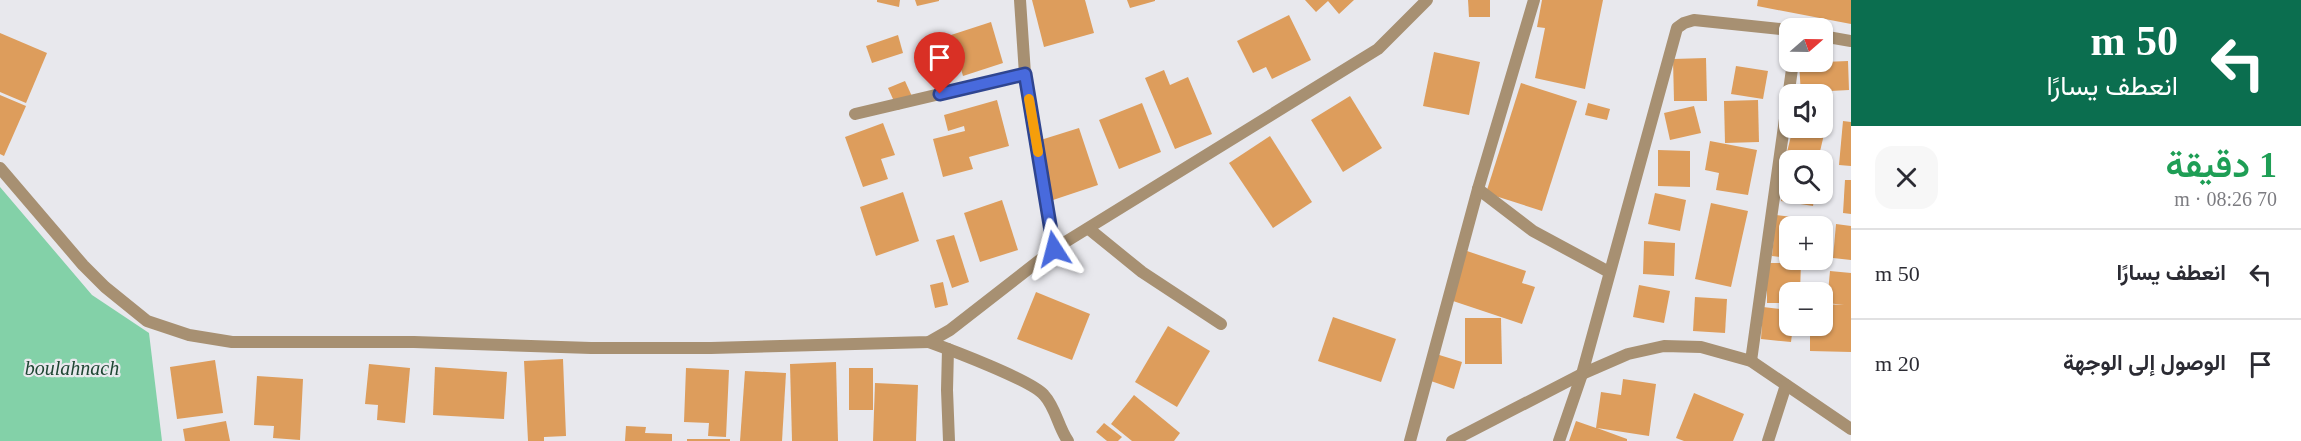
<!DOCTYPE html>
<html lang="ar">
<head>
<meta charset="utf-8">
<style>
	body { margin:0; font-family:"Times New Roman",Vazirmatn,serif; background:#f7f7f7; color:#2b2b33; direction:rtl; height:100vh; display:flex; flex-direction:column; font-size:22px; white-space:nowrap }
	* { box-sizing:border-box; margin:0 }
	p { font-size:20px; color:#7c7c81 }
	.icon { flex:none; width:33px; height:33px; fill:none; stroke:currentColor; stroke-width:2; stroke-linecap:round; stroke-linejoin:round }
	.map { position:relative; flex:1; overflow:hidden; direction:ltr }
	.drawer { display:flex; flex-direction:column; background:#fff; width:450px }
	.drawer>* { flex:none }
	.hud { background:#0b6e4f; color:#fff; overflow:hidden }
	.needle { width:39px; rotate:70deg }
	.fabs { position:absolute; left:1779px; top:18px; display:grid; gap:12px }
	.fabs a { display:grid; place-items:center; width:54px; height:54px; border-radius:12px; background:#fff; box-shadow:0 2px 4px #0004; font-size:30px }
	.pin { position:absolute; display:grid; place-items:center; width:51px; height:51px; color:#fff; margin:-62px -26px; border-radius:50% 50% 50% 0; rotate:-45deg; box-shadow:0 0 6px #0007 }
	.pin .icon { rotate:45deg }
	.me { position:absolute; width:66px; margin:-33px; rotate:351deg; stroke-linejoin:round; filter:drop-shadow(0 0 4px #0008) }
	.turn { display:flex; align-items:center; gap:21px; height:126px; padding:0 24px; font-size:27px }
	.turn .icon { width:78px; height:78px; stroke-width:2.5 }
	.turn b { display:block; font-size:42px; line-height:51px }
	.round { display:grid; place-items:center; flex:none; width:63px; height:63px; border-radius:18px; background:#f7f7f7 }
	.summary { display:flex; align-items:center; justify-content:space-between; height:102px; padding:0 24px }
	h1 { font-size:36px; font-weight:600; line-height:45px; color:#1e9e55 }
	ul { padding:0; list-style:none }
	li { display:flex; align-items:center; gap:18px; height:90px; padding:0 24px; border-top:2px solid #e1e1e2 }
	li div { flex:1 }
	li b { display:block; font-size:22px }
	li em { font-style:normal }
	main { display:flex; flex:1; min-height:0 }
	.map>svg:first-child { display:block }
	.green { fill:#83d1a8 }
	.building { fill:#dd9d5c }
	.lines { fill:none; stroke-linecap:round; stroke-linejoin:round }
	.minor { stroke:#a79072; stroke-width:12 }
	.route-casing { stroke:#2f4590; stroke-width:15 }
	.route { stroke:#486add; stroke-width:10 }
	.slow { stroke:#f59e0b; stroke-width:10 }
	.labels { text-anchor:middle; stroke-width:4.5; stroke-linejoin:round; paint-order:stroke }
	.park-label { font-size:20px; font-style:italic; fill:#1f4633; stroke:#e8e8ed }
</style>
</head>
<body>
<main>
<section class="drawer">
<div class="hud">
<div class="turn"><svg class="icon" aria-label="left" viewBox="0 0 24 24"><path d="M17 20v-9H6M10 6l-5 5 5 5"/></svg><div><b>50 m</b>انعطف يسارًا</div></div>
</div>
<div class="summary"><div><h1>1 دقيقة</h1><p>70 m · 08:26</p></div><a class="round"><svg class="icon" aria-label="close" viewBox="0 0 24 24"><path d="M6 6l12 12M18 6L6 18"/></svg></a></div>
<ul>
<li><svg class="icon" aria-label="left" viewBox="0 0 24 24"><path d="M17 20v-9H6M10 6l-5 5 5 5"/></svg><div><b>انعطف يسارًا</b></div><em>50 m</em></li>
<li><svg class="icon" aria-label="arrive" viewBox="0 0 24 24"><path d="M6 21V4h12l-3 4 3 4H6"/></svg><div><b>الوصول إلى الوجهة</b></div><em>20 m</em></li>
</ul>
</section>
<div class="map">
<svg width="1851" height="441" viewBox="0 0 1851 441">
	<rect width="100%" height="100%" fill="#e8e8ed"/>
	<polygon class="green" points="0,187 92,295 149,333 162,441 0,441"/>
	<g class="building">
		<polygon points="877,0 900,0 899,7 877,2"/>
		<polygon points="915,0 939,0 939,1 917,6"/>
		<polygon points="1032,0 1085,0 1094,33 1044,47"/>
		<polygon points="1127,0 1155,0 1155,1 1130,8"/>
		<polygon points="1305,0 1354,0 1339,14 1328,1 1316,12"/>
		<polygon points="1468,0 1490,0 1490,17 1469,17"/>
		<polygon points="1542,0 1603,0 1585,89 1535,78 1545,28 1537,27"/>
		<polygon points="1758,0 1851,0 1851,24 1757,6"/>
		<polygon points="1289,15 1311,60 1272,79 1266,67 1253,73 1237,41"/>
		<polygon points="991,22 1003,63 963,76 951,35"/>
		<polygon points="0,33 47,53 26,103 0,92"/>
		<polygon points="898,35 903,53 872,63 866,46"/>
		<polygon points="1434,52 1480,62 1469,115 1423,106"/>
		<polygon points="1706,58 1707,101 1674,101 1673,59"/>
		<polygon points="1848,61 1849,90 1830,91 1830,112 1822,112 1822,94 1801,94 1799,63"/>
		<polygon points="1736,66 1768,71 1763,99 1731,94"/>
		<polygon points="1164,70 1170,85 1188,77 1212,134 1175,149 1145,78"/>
		<polygon points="905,81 915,103 898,110 888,88"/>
		<polygon points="1521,83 1577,101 1542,211 1486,193"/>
		<polygon points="0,95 26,106 4,156 0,154"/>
		<polygon points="1350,96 1382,148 1343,172 1311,120"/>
		<polygon points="997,100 1009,146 969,157 973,169 943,177 933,139 965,131 964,126 948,131 944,115"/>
		<polygon points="1758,100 1759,142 1725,143 1724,101"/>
		<polygon points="1142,103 1161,152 1119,169 1099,120"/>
		<polygon points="1588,103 1610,109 1607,120 1585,115"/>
		<polygon points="1694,106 1701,133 1670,140 1664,113"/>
		<polygon points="1843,121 1851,122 1851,166 1839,165"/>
		<polygon points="883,123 895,155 881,159 888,179 863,187 845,137"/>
		<polygon points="1079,128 1098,185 1050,201 1031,143"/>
		<polygon points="1793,128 1814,128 1825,130 1818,160 1806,160 1786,156"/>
		<polygon points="1270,136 1312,202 1273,228 1229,163"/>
		<polygon points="1710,141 1757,150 1748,195 1716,190 1719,173 1705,170"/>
		<polygon points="1658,150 1690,151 1690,187 1658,186"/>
		<polygon points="1786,169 1790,169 1790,194 1815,194 1813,206 1781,201"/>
		<polygon points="1845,180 1851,180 1851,214 1843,213"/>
		<polygon points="903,192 919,241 876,256 860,207"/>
		<polygon points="1655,193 1686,200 1680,231 1648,224"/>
		<polygon points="1002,200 1018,250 980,262 964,213"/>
		<polygon points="1711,203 1748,211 1731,287 1695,279"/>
		<polygon points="1776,215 1809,219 1808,226 1790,226 1790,258 1772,256"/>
		<polygon points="1836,224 1851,226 1851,260 1833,258"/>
		<polygon points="954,235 969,282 952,288 936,240"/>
		<polygon points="1644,241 1675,243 1674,276 1643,274"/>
		<polygon points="1467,251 1526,271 1522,283 1535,287 1522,324 1450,300"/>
		<polygon points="1767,263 1801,263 1800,292 1790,292 1790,303 1767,303"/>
		<polygon points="1830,271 1851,273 1851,352 1810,351 1810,326 1822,326 1822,304 1844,305 1827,303"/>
		<polygon points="943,282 948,305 935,308 930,285"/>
		<polygon points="1639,285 1670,291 1664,323 1633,317"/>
		<polygon points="1036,292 1090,314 1072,360 1017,339"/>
		<polygon points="1695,297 1727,299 1725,333 1693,331"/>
		<polygon points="1763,307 1790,310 1790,326 1793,326 1791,342 1761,339"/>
		<polygon points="1333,317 1396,339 1381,382 1318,361"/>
		<polygon points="1465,318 1501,318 1502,364 1465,364"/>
		<polygon points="1168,326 1210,351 1177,407 1135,382"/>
		<polygon points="1436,354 1462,362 1454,389 1428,380"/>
		<polygon points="563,359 566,436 544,437 544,441 528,441 524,361"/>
		<polygon points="215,360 223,413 177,419 170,367"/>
		<polygon points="836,362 838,441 792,441 790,364"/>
		<polygon points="369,364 410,368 405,423 377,420 378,405 365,404"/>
		<polygon points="435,367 507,372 504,419 433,415"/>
		<polygon points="686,368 729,370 726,437 708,436 709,423 684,422"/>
		<rect x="849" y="368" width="24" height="42"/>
		<polygon points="745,371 786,373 782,441 740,441"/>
		<polygon points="257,376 303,379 300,440 273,438 274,426 254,425"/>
		<polygon points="1623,379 1656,384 1649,436 1597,428 1627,439 1627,441 1569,441 1576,421 1596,428 1601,392 1621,395"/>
		<polygon points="875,383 918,385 916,441 873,441"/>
		<polygon points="1694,393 1744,414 1733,441 1684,441 1676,438"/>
		<polygon points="1134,395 1180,433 1174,441 1132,441 1111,424"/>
		<polygon points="226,421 230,441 185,441 183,429"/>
		<polygon points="1104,423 1122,437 1118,441 1107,441 1096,432"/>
		<polygon points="626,426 646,427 645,433 672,434 672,441 625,441"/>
		<rect x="687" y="439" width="43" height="2"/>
	</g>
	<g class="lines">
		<g class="minor">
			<polyline points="1020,0 1025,74 1054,249"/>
			<polyline points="1822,36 1851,41"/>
			<polyline points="855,114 1025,74"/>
			<polyline points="0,168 83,265 105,287 147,321 189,335 232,342 414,342 591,348 711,348 929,342 950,330 1054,249 1378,49 1427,0"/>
			<polyline points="1478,189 1533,231 1609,272"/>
			<polyline points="1089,229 1142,272 1221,324"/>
			<path d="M 929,342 C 951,350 1031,380 1044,395 C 1056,408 1058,427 1068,441"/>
			<polyline points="948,349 947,390 949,441"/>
			<polyline points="1751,361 1793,62"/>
			<polyline points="1410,441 1478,189 1534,0"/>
			<polyline points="1452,441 1582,374 1628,354 1664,346 1701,347 1751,361 1851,429"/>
			<polyline points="1559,441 1582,374 1677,28 1684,23 1694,20 1790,30"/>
			<polyline points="1768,441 1786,385"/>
		</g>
	</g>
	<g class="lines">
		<defs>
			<polyline id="route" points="940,94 1025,74 1054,249"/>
		</defs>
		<use href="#route" class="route-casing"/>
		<use href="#route" class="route"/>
		<polyline class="slow" points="1029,99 1038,152"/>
	</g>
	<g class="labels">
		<g class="park-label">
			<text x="72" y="375">boulahnach</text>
		</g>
	</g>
</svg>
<div class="fabs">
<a><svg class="needle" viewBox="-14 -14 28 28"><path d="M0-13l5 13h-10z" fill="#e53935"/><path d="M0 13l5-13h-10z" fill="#7c7c81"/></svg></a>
<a><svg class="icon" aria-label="sound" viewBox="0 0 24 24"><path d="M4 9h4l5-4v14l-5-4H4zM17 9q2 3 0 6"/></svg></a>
<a><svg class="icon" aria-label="search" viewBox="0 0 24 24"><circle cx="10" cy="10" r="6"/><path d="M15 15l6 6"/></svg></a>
<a>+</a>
<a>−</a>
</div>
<div class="pin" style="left:940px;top:94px;background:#d93025"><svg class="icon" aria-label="arrive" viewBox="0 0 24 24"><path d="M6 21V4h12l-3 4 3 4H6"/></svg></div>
<svg class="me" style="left:1054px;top:249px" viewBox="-20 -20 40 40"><path d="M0-17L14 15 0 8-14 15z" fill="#486add" stroke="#fff" stroke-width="4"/></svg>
</div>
</main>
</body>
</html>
